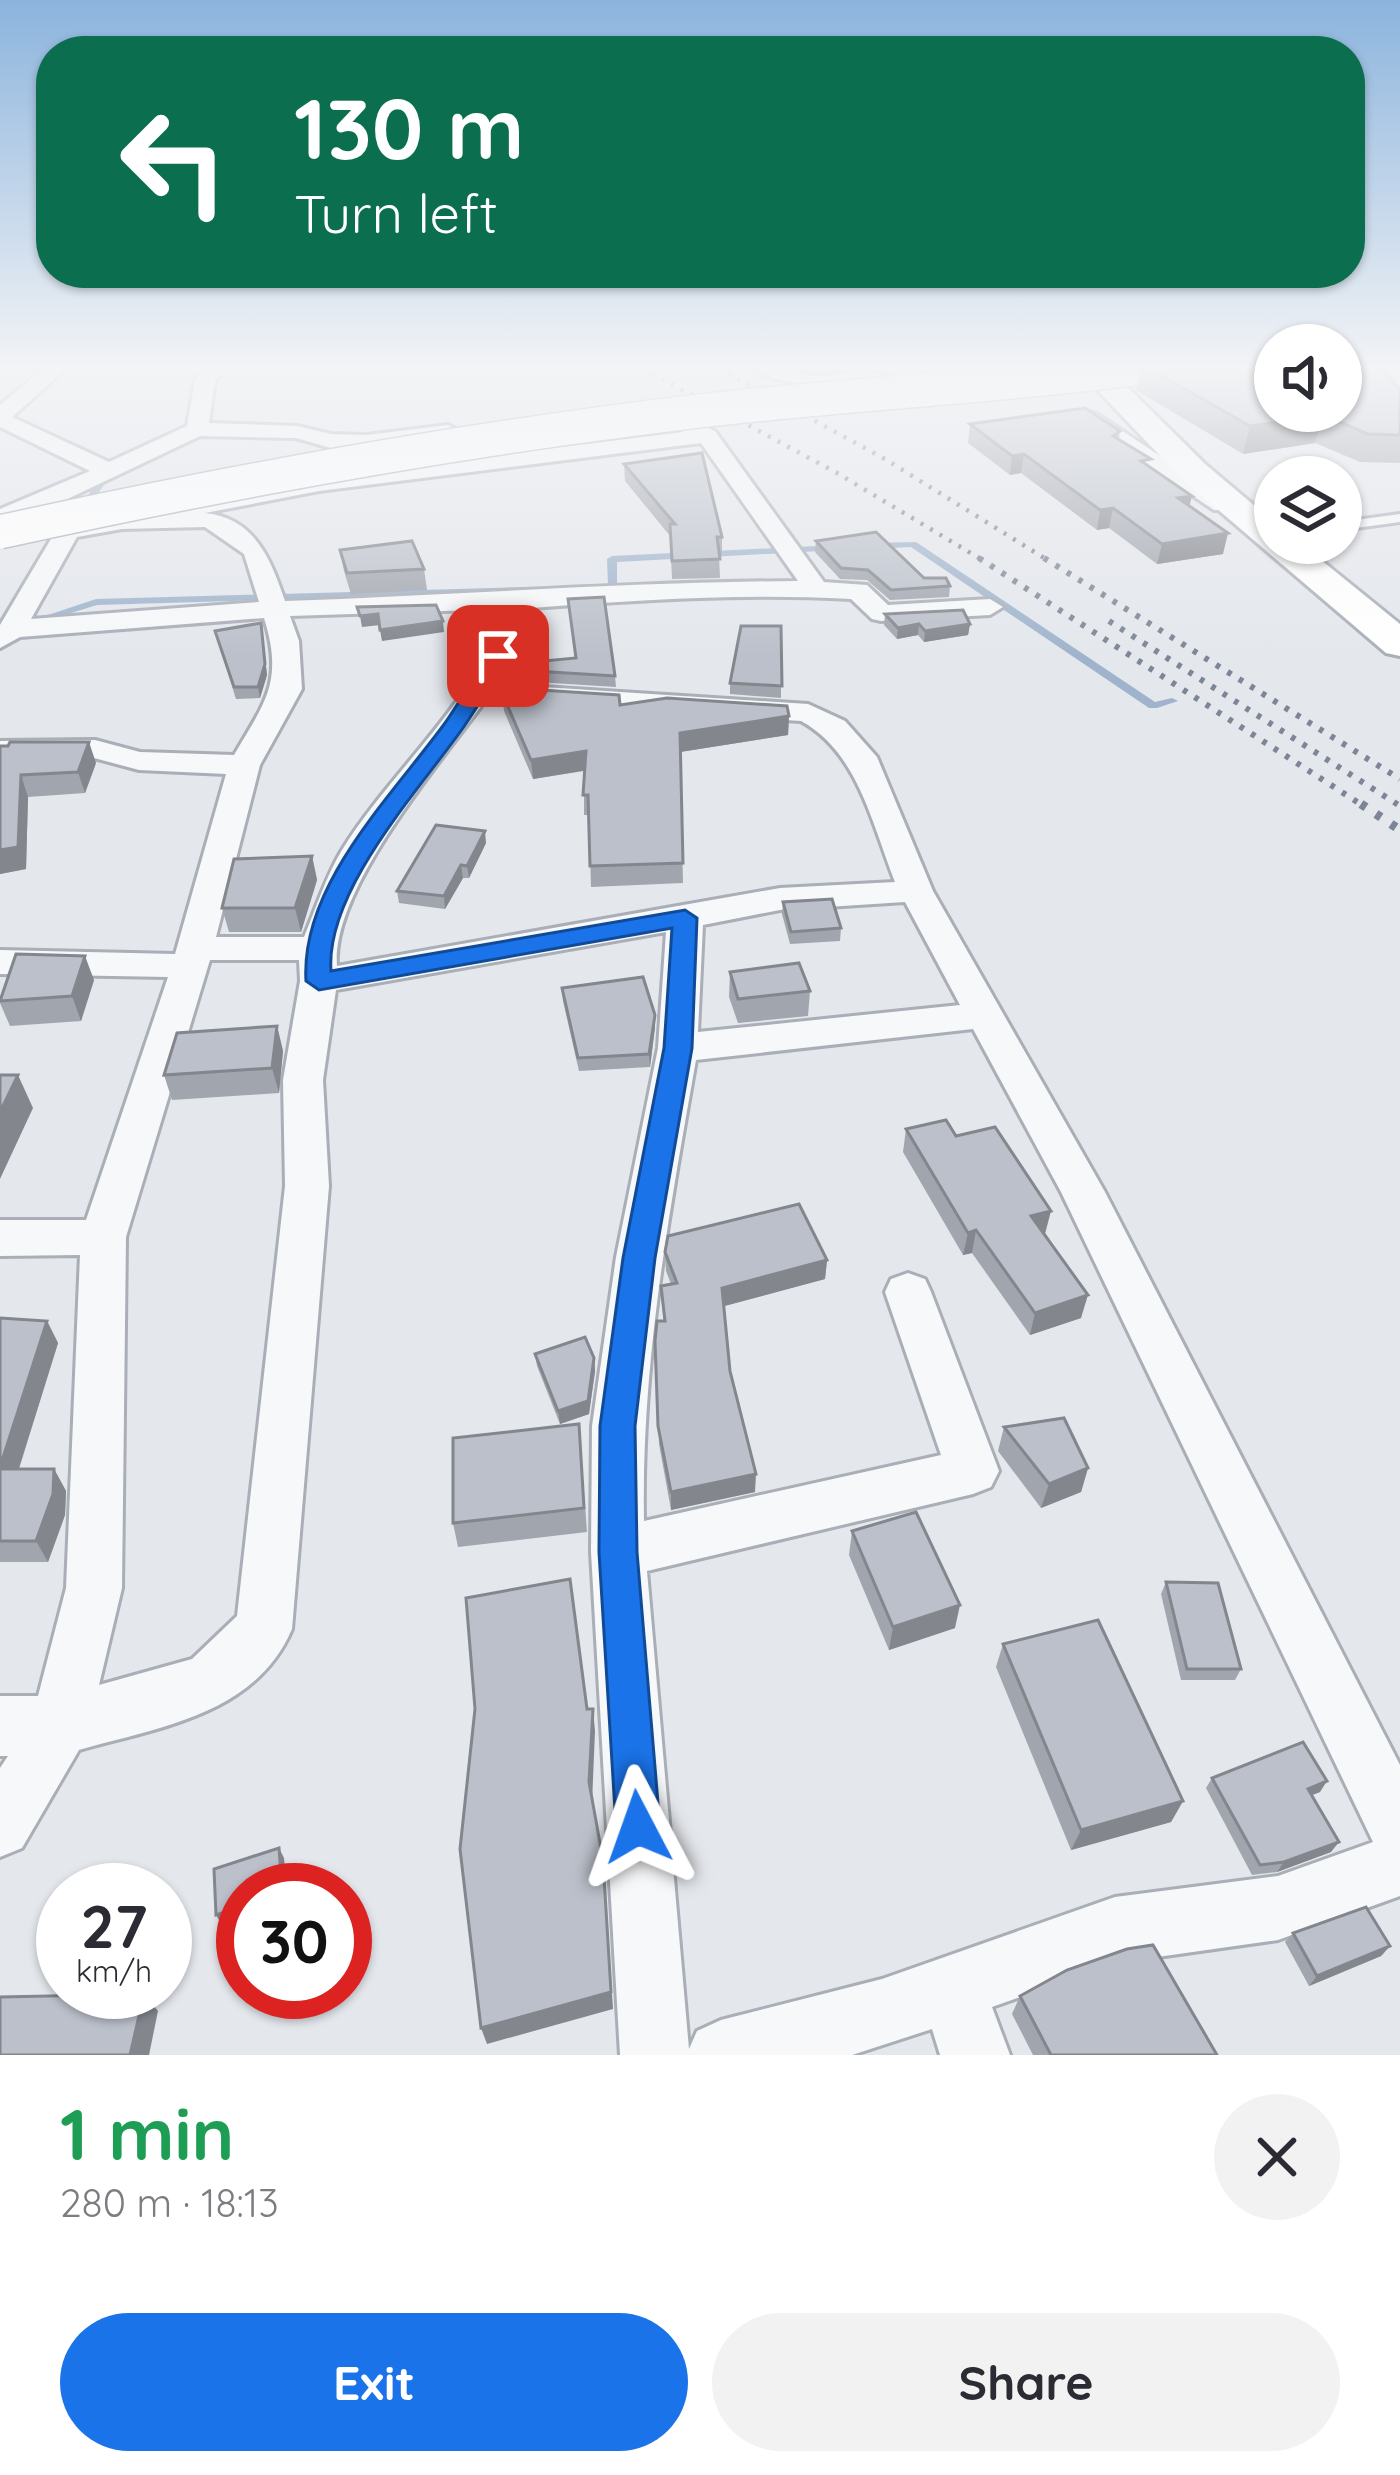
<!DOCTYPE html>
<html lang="en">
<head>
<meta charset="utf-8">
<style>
	body { margin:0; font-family:Quicksand,sans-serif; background:#f2f2f3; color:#2b2b33; height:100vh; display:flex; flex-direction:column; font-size:45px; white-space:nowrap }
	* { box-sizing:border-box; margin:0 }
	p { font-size:39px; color:#7c7c81 }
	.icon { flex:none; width:66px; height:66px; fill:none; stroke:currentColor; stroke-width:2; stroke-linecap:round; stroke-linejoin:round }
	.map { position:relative; height:2055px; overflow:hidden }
	.panel { display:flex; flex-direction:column; background:#fff; flex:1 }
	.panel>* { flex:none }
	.banner { position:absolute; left:36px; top:36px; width:1329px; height:252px; border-radius:48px; box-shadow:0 3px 9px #0004; background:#0b6e4f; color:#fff; overflow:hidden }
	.buttons { position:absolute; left:1254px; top:324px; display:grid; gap:24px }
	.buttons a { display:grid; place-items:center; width:108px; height:108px; border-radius:50%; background:#fff; box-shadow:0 3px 9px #0004; font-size:60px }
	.speed { position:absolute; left:36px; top:1863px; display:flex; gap:24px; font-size:60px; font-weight:700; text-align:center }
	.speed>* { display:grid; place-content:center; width:156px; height:156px; border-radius:50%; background:#fff; box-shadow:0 3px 9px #0004; line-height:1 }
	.speed small { font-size:30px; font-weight:400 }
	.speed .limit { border:18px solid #d22; background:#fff; color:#111 }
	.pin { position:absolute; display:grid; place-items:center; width:102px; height:102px; color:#fff; margin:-51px; border-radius:24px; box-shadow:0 6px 18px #0006 }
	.me { position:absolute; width:132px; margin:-66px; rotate:356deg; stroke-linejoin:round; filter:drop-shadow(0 0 9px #0008) }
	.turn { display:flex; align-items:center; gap:42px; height:252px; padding:0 60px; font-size:54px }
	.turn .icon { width:156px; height:156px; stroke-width:2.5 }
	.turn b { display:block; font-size:84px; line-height:102px }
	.round { display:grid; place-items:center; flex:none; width:126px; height:126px; border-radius:63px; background:#f2f2f3 }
	.summary { display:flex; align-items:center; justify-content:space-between; height:204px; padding:0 60px }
	h1 { font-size:72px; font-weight:700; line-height:90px; color:#1e9e55 }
	.cta { display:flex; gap:24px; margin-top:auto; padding:24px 60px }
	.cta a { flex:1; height:138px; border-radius:72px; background:#1a73e8; color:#fff; font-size:48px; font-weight:700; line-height:138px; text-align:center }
	.cta a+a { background:#f2f2f3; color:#2b2b33 }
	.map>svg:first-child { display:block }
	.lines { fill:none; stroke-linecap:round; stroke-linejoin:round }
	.stream { fill:#9fb4cc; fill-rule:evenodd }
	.service-casing { stroke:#a9aeb7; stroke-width:6 }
	.minor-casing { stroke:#a9aeb7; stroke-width:6 }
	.secondary-casing { stroke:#a9aeb7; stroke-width:6 }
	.service { fill:#f7f8fa; fill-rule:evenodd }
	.minor { fill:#f7f8fa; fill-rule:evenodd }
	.secondary { fill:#fff; fill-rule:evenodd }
	.rail-far2 { stroke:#7d8696; stroke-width:4.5; stroke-dasharray:3 8; stroke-linecap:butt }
	.rail-far1 { stroke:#7d8696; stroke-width:6; stroke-dasharray:4.5 9; stroke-linecap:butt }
	.rail { stroke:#7d8696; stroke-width:9; stroke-dasharray:6 12; stroke-linecap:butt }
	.secondary-bridge-casing { stroke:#a9aeb7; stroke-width:36; stroke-linecap:butt }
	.secondary-bridge { stroke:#fff; stroke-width:33 }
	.wall { fill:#a1a5ae }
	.shaded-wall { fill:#83868d }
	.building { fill:#bbc0ca; stroke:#83868d; stroke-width:3 }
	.route { fill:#1a73e8; stroke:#114b97; stroke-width:3 }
</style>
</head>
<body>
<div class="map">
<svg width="1400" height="2055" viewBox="0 0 1400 2055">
	<rect width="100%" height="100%" fill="#e4e7ec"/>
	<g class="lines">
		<g class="stream">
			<polygon points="105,466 113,471 84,515 78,515 76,513 104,472 101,469"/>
			<polygon points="916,542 1155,702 1172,698 1178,701 1157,708 1149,708 911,547 872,549 867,546 872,543"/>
			<polygon points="836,545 839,546 839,550 617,562 617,590 596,592 591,589 608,585 607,559 612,556"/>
			<polygon points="530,587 535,590 534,592 97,605 29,626 24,623 96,599"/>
		</g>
		<defs>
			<polygon id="service" points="1400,514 1400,522 1341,530 1341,522"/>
			<g id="minor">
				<polygon points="45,368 67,368 12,417 109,462 187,426 195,379 206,368 228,368 215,381 209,423 297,426 331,434 367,435 448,425 459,431 448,437 367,449 331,448 296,438 200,436 38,513 0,523 0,509 90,471 0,427 0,405"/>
				<path d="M 751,368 C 772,368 790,372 810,375 C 834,378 868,365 888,379 C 862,397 776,385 751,368 Z"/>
				<path d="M 649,402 L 715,431 L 824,582 L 867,585 L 888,605 L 990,599 L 1003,607 L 990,615 L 881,621 L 872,619 L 851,599 C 744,593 638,600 532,608 L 526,631 L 496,684 L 808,704 L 845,721 L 877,757 L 933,891 L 1105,1192 L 1400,1765 L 1400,1896 L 1278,1940 L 1115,1963 L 992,2007 L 1010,2055 L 940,2055 L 932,2029 L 852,2055 L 620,2055 L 591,1552 L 592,1426 L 616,1257 L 658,1048 L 666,932 L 336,990 L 323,1080 L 329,1186 L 292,1629 C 255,1715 160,1727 79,1750 L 22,1848 L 0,1857 L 0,1768 L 8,1756 L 0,1756 L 0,1696 L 38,1696 L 66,1588 L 80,1255 L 0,1256 L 0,1220 L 86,1220 L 168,977 L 0,974 L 0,950 L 175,954 L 226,774 L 139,770 L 94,758 L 0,759 L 0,741 L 95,740 L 140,752 L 234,755 C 265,702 284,682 264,618 L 20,637 L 0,648 L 0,625 L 58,527 L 122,515 L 174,514 L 175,505 L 319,477 L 683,432 L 642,412 L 642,404 ZM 701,443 L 798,581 C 627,582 456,595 285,601 C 271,560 255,518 205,513 L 319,491 ZM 205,527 L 244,554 L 259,602 L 31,619 L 77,537 L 122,529 ZM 505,609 C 476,703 392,769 342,850 C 326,876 316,908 304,937 L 216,937 L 260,765 L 302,689 L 299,641 L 290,616 ZM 485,701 L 801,721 C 858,752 872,824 895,882 L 780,888 L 337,966 C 331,889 440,763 485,701 ZM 905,902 L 960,1005 L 698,1032 L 703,925 L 780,910 ZM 210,960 L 299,960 L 300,981 L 283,1080 L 285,1186 L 237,1616 L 192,1659 L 99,1685 L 122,1588 L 126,1237 ZM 973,1029 L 1061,1192 L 1373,1842 L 1278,1876 L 1115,1897 L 882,1979 L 721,2020 L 697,2031 L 689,2049 L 647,1571 L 973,1494 L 991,1487 L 999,1471 L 931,1292 L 925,1279 L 908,1273 L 891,1279 L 885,1292 L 941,1455 L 644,1521 C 641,1365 669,1213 696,1060 Z"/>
				<polygon points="1090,412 1097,414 1234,505 1230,510 1214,510 1083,422 1079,418"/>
			</g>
			<polygon id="secondary" points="1088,368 1108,368 1205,464 1275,523 1275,543 1300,543 1400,624 1400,656 1386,653 1181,478 1088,380 1084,374"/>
		</defs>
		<use href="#service" class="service-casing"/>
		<use href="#minor" class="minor-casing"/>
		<use href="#secondary" class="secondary-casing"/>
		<use href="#service" class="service"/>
		<use href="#minor" class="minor"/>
		<use href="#secondary" class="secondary"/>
		<g class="rail-far2">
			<polyline points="642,368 837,473 984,561"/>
			<polyline points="718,368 885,459 1049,561"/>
		</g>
		<g class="rail-far1">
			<polyline points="979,558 1365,807"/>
			<polyline points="1044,558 1400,779"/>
			<polyline points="1109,621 1400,806"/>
		</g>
		<polyline class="rail" points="1361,804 1400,830"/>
		<defs>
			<path id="secondary-bridge" d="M 0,532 C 231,481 464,439 699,411 C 846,394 995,387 1142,368"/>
		</defs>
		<use href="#secondary-bridge" class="secondary-bridge-casing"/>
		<use href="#secondary-bridge" class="secondary-bridge"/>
	</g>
	<g class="wall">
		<polygon points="1141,368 1275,368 1400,390 1400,463 1360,462 1315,443 1243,454 1136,390"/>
		<polygon points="970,424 1120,431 1119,439 1190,506 1223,554 1157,564 1109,528 1097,530 1021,473 1010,475 968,443"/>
		<polygon points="624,464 722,537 722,555 719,555 720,578 672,579 670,536 625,481"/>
		<polygon points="816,541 950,586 949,597 890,600 867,580 840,579 815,552"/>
		<polygon points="340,550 424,569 427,590 351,594 344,571"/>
		<polygon points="885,614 970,624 968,635 924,642 918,635 897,639 884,625"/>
		<polygon points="261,623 267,675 260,698 236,699 215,631"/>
		<polygon points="781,626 781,698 730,694 730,683"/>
		<polygon points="533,662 615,676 616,687 536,682"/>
		<polygon points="502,693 620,705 789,716 788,735 680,752 683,883 591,887 589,815 584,815 584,771 533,779 504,711"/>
		<polygon points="0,746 96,763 85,793 28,797 26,869 0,874"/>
		<polygon points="486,843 469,878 463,878 445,909 399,903 397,891"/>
		<polygon points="312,856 317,880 301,932 229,932 222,908"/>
		<polygon points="783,902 841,928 840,941 790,944 782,914"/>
		<polygon points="730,972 810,991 808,1016 738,1023 729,997"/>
		<polygon points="94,980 81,1021 10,1026 0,1003 0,999"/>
		<polygon points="562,988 655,1015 655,1027 650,1067 579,1071 563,1001"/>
		<polygon points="277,1026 283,1051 279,1093 172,1100 164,1075"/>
		<polygon points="906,1129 1045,1234 1044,1234 1081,1318 1030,1335 972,1253 963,1255 903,1152"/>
		<polygon points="665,1252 827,1260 825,1279 723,1306 730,1371 755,1492 671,1510 659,1444 655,1341 664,1321 661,1286 671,1284 666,1271"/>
		<polygon points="0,1318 47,1321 58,1343 19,1469 54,1469 66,1491 65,1515 48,1562 0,1562"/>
		<polygon points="535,1354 594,1358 595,1371 589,1414 560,1424 537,1366"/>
		<polygon points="579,1424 587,1532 458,1547 453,1523"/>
		<polygon points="1004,1427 1088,1468 1081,1492 1041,1508 998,1451"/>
		<polygon points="852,1531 955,1628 889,1650 849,1555"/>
		<polygon points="1166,1582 1241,1669 1235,1680 1181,1680 1161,1594"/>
		<polygon points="1003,1644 1183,1801 1171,1822 1071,1850 996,1667"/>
		<polygon points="1212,1778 1320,1792 1311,1795 1331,1852 1277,1872 1252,1875 1206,1788"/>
		<polygon points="1293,1933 1390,1946 1381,1956 1309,1986 1285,1942"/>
		<polygon points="1020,1996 1217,2055 1033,2055 1012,2014"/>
	</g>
	<g class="shaded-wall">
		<polygon points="1323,415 1315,443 1243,454 1250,426"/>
		<polygon points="1024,454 1021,473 1010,475 1012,456"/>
		<polygon points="1192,496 1187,516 1178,498"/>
		<polygon points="1113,508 1109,528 1097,530 1100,510"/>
		<polygon points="1228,533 1223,554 1157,564 1162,544"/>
		<polygon points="378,614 380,625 362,627 360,616"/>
		<polygon points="443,621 444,632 382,641 380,630"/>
		<polygon points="261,623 267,675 260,698 258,687"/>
		<polygon points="919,624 918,635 897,639 898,628"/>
		<polygon points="970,624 968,635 924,642 925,631"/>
		<polygon points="789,716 788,735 680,752 680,733"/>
		<polygon points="89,742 96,763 85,793 78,772"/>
		<polygon points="586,751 587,770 533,779 531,760"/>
		<polygon points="21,775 28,797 26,869 0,874 0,850"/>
		<polygon points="485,831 486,843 469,878 467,866"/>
		<polygon points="312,856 317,880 301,932 295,908"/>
		<polygon points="461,865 463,878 445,909 444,896"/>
		<polygon points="85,956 94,980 81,1021 72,996"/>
		<polygon points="655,1015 655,1027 650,1067 649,1054"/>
		<polygon points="277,1026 283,1051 279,1093 272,1068"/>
		<polygon points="18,1075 33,1108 0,1179 0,1112"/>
		<polygon points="1051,1211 1045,1234 1025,1239 1031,1216"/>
		<polygon points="976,1230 972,1253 963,1255 968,1233"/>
		<polygon points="827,1260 825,1279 721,1307 722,1288"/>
		<polygon points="1088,1295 1081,1318 1030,1335 1035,1313"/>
		<polygon points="47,1321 58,1343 12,1490 0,1470 0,1467"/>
		<polygon points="594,1358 595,1371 589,1414 560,1424 558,1411"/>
		<polygon points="1088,1468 1081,1492 1041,1508 1049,1484"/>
		<polygon points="54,1469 66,1491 65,1515 48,1562 36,1541"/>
		<polygon points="756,1474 755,1492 671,1510 671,1492"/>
		<polygon points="960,1605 955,1628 889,1650 893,1627"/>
		<polygon points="593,1709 595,1731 592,1803 589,1782"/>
		<polygon points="1327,1781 1320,1792 1300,1800 1308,1789"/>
		<polygon points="1183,1801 1171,1822 1071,1850 1081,1830"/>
		<polygon points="1339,1842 1331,1852 1277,1872 1284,1862"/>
		<polygon points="279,1848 284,1858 287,1890 282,1890"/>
		<polygon points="603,1860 613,2009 487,2044 481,2028"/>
		<polygon points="243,1906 243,1918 222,1925 216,1915"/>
		<polygon points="1390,1946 1381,1956 1309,1986 1317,1976"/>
		<polygon points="144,1994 158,2011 149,2055 130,2055"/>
	</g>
	<g class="building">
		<polygon points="1148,368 1275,368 1275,411 1341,411 1341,368 1382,368 1400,390 1400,435 1368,434 1323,415 1250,426"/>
		<polygon points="1085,408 1120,431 1113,436 1151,459 1141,461 1192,496 1178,498 1228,533 1162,544 1113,508 1100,510 1024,454 1012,456 970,424"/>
		<polygon points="702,453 722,537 717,537 720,559 672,561 670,524 675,524 624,464"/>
		<polygon points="876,532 924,578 946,578 950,586 891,590 868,570 841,568 816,541"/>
		<polygon points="412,541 424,569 347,573 340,550"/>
		<polygon points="604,597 615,676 535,671 533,662 576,658 568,599"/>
		<polygon points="436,605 443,621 380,630 378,614 360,616 357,607"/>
		<polygon points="963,610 970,624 925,631 919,624 898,628 885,614"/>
		<polygon points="261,623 265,664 258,687 234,687 215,631"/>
		<polygon points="741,626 781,626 782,686 730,683"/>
		<polygon points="524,689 619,695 620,705 667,698 787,706 789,716 680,733 683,863 590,866 588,795 583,795 586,751 531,760 502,693"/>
		<polygon points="10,742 89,742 78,772 21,775 18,847 0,850 0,746 8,746"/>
		<polygon points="436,825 485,831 467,866 461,865 444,896 397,891"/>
		<polygon points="312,856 295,908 222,908 234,859"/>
		<polygon points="832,899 841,928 791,932 783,902"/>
		<polygon points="16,954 85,956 72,996 0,1001"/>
		<polygon points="799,963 810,991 738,999 730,972"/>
		<polygon points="643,977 655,1015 649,1054 578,1058 562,988"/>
		<polygon points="277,1026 272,1068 164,1075 177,1033"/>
		<polygon points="0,1075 18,1075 0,1112"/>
		<polygon points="946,1120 956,1136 995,1127 1051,1211 1031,1216 1088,1295 1035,1313 976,1230 968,1233 906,1129"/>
		<polygon points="799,1204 827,1260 722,1288 730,1371 756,1474 671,1492 658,1426 655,1341 657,1321 665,1321 661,1286 677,1283 665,1252 668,1236"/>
		<polygon points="0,1318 47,1321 0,1467"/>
		<polygon points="585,1337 594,1358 588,1401 558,1411 535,1354"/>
		<polygon points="1064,1418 1088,1468 1049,1484 1004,1427"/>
		<polygon points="579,1424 584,1508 453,1523 453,1438"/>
		<polygon points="0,1469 54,1469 53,1494 36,1541 0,1541"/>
		<polygon points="916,1512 960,1605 893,1627 852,1531"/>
		<polygon points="570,1579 587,1709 593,1709 589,1782 603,1860 611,1992 481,2028 460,1849 475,1709 466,1598"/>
		<polygon points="1166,1582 1218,1583 1241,1669 1187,1669"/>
		<polygon points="1098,1620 1183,1801 1081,1830 1003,1644"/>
		<polygon points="1303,1742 1327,1781 1308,1789 1339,1842 1284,1862 1260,1865 1212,1778"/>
		<polygon points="279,1848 282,1890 243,1890 243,1906 216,1915 214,1869"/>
		<polygon points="1366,1907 1390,1946 1317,1976 1293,1933"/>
		<polygon points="1153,1945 1217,2055 1051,2055 1020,1996 1067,1970 1127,1949"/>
		<polygon points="144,1994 130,2055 0,2055 0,1997"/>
	</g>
	<linearGradient id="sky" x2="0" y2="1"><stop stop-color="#8bb4dd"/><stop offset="0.56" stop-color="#f3f4f6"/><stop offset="1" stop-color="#f3f4f6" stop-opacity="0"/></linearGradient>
	<rect width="1400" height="656" fill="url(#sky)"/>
	<path class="route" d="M 491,652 L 508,656 C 493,680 479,705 463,728 C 419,790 325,891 331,971 L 685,910 L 697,918 L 692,1048 L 655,1258 L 635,1426 L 637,1552 L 660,1827 L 653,1842 L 638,1849 L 622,1842 L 616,1827 L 599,1552 L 600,1426 L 623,1258 L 664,1048 L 672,928 L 319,990 L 306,981 C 300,885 392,796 445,723 C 461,700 475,675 491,652 Z"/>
</svg>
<div class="buttons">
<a><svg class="icon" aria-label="sound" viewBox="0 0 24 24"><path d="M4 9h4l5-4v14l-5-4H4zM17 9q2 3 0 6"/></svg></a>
<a><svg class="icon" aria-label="layers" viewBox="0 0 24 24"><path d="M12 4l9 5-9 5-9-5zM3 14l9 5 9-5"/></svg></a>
</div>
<div class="speed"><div>27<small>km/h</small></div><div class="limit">30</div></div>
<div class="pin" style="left:498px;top:656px;background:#d93025"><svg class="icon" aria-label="arrive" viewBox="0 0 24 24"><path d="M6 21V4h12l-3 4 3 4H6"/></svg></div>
<svg class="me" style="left:638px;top:1827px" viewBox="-20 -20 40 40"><path d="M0-17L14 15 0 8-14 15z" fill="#1a73e8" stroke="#fff" stroke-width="4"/></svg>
<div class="banner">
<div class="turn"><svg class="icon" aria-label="left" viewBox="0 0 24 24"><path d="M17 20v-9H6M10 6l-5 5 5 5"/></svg><div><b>130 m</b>Turn left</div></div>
</div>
</div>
<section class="panel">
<div class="summary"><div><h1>1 min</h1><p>280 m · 18:13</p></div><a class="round"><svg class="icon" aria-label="close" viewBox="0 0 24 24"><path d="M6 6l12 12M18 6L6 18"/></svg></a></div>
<div class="cta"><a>Exit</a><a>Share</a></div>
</section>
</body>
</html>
